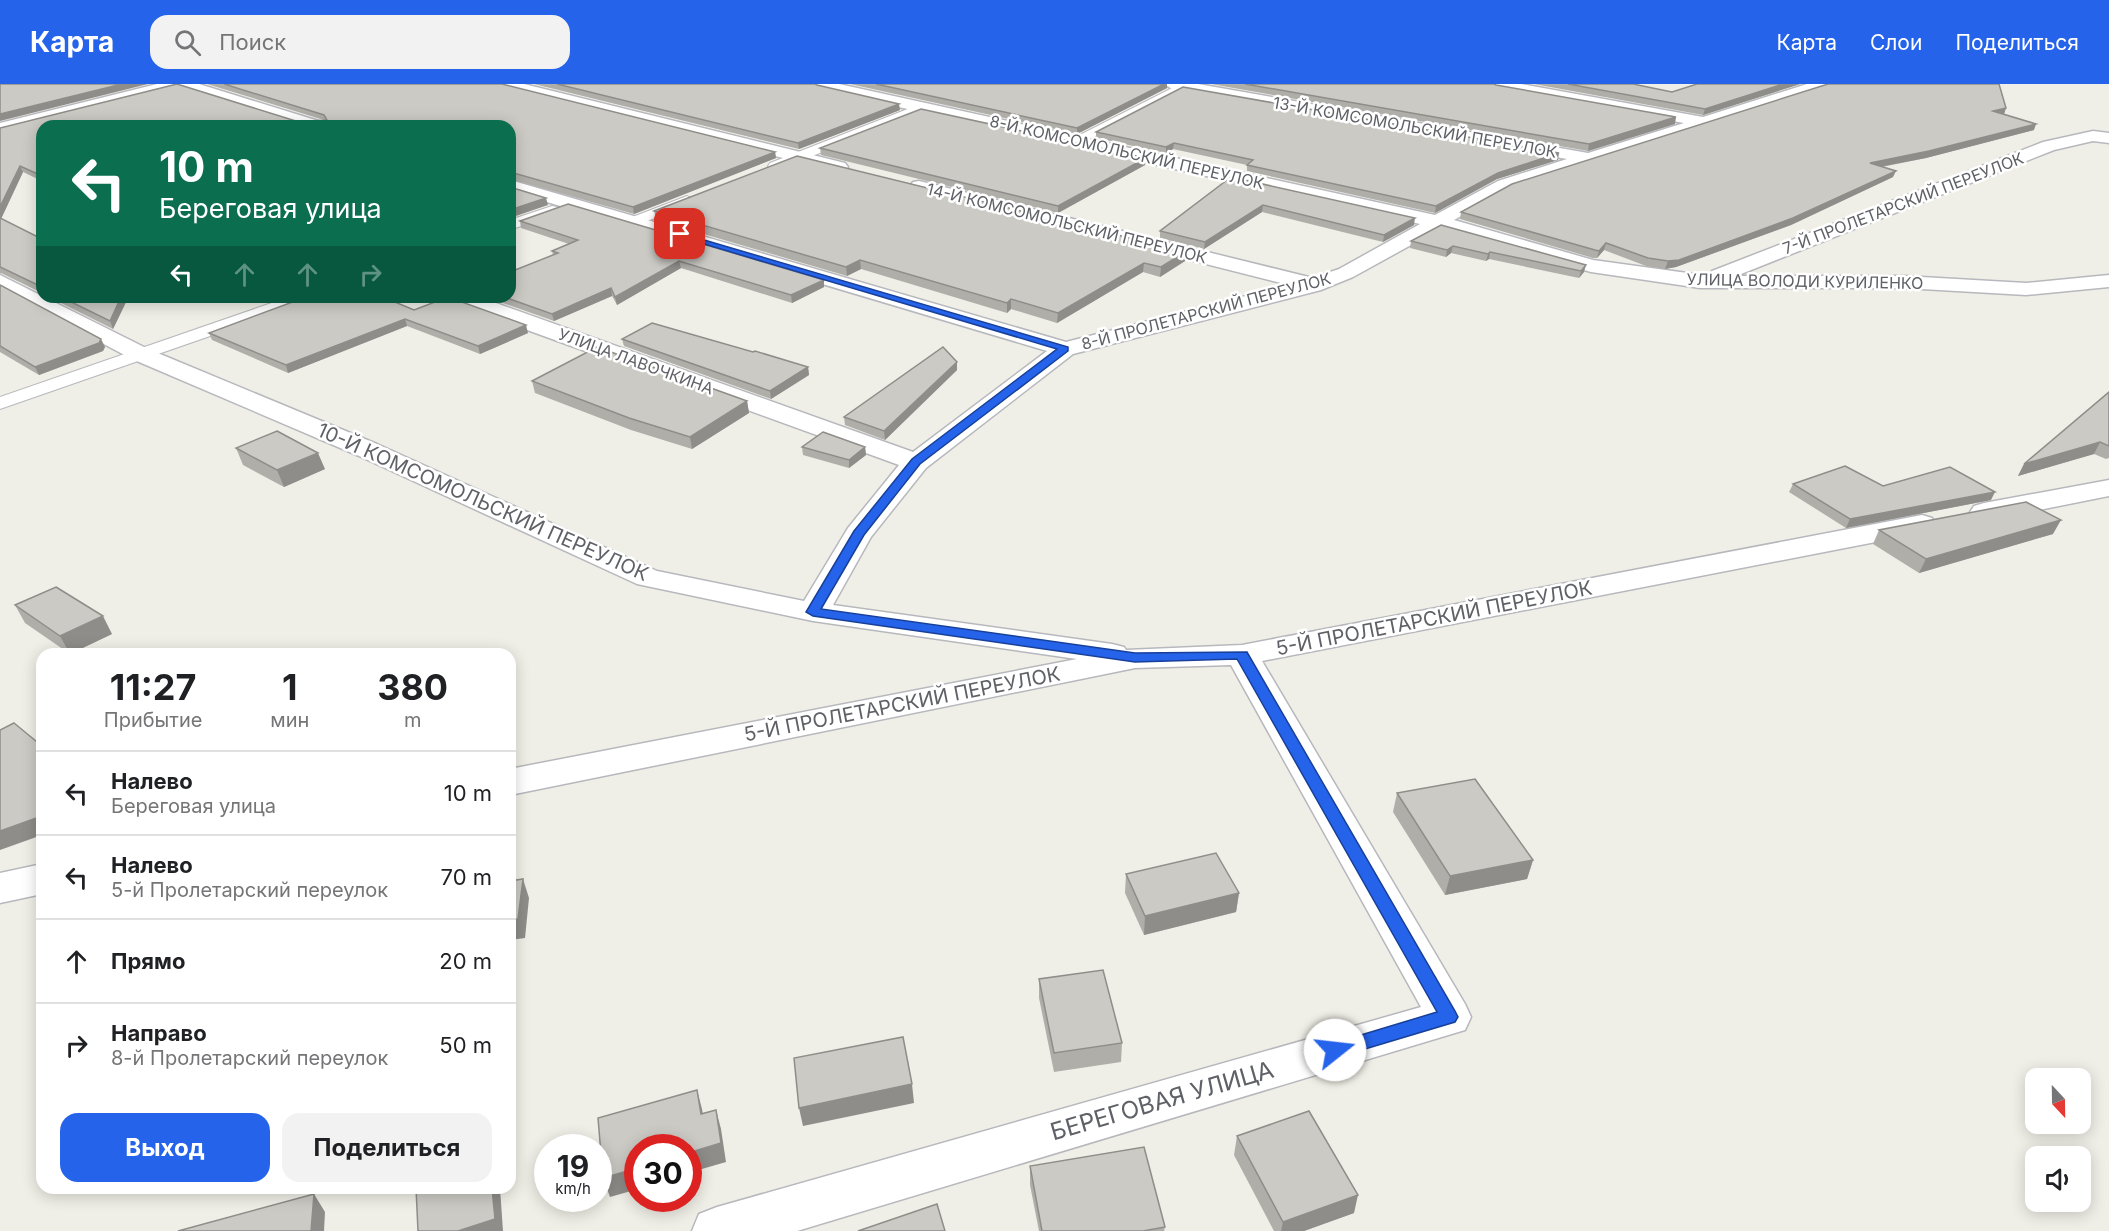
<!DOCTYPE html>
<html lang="ru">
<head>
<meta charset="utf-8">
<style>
	body { margin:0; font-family:Inter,sans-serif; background:#f2f2f2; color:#202124; height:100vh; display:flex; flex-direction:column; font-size:22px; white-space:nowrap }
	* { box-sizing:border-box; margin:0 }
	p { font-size:20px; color:#757577 }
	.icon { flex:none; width:33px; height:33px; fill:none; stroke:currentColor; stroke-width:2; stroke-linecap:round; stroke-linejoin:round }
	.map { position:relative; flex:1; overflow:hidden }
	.side { position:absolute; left:36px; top:564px; width:480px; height:546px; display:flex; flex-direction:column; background:#fff; border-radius:18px; box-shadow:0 3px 15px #0003 }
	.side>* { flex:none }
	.hud { position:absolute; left:36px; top:36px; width:480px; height:183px; border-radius:18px; box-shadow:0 3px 15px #0003; background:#0b6e4f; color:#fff; overflow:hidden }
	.needle { width:39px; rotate:158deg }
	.fabs { position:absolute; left:2025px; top:984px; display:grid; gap:12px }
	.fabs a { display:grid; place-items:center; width:66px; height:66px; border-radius:12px; background:#fff; box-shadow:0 3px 15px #0003; font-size:30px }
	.speed { position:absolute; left:534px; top:1050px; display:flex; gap:12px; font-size:30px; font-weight:700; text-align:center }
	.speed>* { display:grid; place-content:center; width:78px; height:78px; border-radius:50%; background:#fff; box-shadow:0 3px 15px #0003; line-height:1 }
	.speed small { font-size:15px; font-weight:400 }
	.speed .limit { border:9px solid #d22; background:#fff; color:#111 }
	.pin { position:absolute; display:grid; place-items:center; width:51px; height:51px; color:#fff; margin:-26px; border-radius:12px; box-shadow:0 3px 9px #0006 }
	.me { position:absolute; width:66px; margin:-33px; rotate:74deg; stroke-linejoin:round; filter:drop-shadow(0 0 4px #0008) }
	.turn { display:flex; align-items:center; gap:21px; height:126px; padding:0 24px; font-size:27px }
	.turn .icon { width:78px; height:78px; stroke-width:2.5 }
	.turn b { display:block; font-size:42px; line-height:51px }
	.lanes { display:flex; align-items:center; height:57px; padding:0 24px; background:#0003; justify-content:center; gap:30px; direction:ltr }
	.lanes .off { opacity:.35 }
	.eta { display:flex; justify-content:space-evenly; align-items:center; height:102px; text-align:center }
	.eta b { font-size:36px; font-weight:700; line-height:42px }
	.button { display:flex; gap:12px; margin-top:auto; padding:12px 24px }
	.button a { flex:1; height:69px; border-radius:18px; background:#2563eb; color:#fff; font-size:24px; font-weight:700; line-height:69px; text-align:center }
	.button a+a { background:#f2f2f2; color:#202124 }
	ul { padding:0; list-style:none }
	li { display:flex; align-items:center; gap:18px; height:84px; padding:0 24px; border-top:2px solid #e0e0e0 }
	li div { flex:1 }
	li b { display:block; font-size:22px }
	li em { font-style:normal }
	header { display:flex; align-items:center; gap:36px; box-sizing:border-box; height:84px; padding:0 30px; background:#2563eb; color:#fff }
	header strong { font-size:28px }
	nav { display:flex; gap:33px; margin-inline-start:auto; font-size:21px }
	.search { width:420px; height:54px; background:#f2f2f2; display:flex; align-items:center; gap:15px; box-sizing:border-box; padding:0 21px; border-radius:18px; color:#757577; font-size:22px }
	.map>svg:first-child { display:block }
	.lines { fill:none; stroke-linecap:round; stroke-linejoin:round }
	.service-casing { stroke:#b7b8bd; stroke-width:2 }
	.minor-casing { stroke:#b7b8bd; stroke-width:3 }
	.service { fill:#fff; fill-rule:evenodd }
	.minor { fill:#fff; fill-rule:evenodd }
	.wall { fill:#afaea9 }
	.shaded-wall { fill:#8f8d89 }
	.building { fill:#cccac4; stroke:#8f8d89; stroke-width:1.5 }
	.route { fill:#2563eb; stroke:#184099; stroke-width:1.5 }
	.labels { text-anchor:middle; stroke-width:5; stroke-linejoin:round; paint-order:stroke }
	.far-street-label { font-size:16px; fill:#5f6167; stroke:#fff }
	.street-label { font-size:20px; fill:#5f6167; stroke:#fff }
	.near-street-label { font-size:24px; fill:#5f6167; stroke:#fff }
</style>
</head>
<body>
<header>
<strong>Карта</strong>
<div class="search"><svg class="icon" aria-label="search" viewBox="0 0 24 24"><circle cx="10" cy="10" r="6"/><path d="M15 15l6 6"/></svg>Поиск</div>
<nav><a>Карта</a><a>Слои</a><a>Поделиться</a></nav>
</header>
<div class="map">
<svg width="2109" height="1147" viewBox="0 0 2109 1147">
	<rect width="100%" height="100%" fill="#f0efe7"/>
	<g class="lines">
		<defs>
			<g id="service">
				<polygon points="1180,0 1191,2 1080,60 1075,61 1068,57"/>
				<polygon points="923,19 929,23 927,26 780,85 770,85 768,82 770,79"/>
				<polygon points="687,112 694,116 692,119 640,140 630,140 628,137 630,134"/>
				<polygon points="552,122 557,123 559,126 557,129 510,146 510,136"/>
				<polygon points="289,213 313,213 311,217 0,325 0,313"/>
			</g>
			<g id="minor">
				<polygon points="157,0 199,0 325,39 327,42 302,42 179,4 0,49 0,39"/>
				<polygon points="498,0 524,0 845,79 848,83 845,87 839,88 501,3"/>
				<polygon points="810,0 839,0 1435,131 1498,97 1567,75 1172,5 1164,0 1198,0 1588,69 1684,39 1495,5 1487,0 1521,0 1703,33 1807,0 1831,0 1828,3 1510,105 1454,136 1593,176 1709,192 1712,187 2043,58 2093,47 2109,49 2109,59 2093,57 2054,66 1736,192 1904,192 2026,199 2109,191 2109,203 2026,211 1904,204 1700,204 1591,188 1440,145 1353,193 1321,206 1073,270 926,384 871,453 833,521 1112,560 1124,563 1126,566 1242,561 1922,431 1932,434 1936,440 1932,446 1922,449 1262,577 1465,920 1471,933 1465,946 797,1147 692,1147 699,1130 717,1123 1421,923 1231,581 1135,584 510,711 510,685 1077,575 813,537 637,500 359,372 132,275 0,205 0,191 148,265 377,360 657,487 804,517 848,444 899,381 450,218 447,213 479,213 913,368 1047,267 510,107 510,96 1066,258 1289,201 913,106 910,102 913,98 919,97 1313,194 1339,185 1420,140 818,5"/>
				<polygon points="2109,396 2109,412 1984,437 1974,434 1970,428 1974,422 1984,419"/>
				<polygon points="42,780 42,810 0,819 0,789"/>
			</g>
		</defs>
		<use href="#service" class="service-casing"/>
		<use href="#minor" class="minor-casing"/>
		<use href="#service" class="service"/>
		<use href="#minor" class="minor"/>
	</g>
	<g class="wall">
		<polygon points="177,0 299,38 324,36 207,0 502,0 775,68 776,74 634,130 510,95 510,42 42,42 42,97 23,88 1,135 42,155 42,209 1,189 0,190 0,44"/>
		<polygon points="534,0 815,0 900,26 799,65"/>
		<polygon points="850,0 1167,0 1167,4 1077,50"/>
		<polygon points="1211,0 1494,0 1496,1 1675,40 1588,67"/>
		<polygon points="1534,0 1633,0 1672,8 1800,0 1703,31"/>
		<polygon points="2006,24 2004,30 2034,46 1926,74 1882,83 1893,93 1791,141 1676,183 1665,185 1646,182 1604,166 1597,174 1593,174 1460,135 1461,128"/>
		<polygon points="1096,48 1558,76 1497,95 1435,129 1247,87 1247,81 1173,65 1166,69 1096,54"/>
		<polygon points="820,64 1145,81 1058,129 821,71"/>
		<polygon points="1231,93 1414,141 1383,158 1262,128 1204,165 1160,154 1160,147"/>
		<polygon points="654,127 1037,135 1185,168 1185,177 1160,193 1143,188 1057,239 1011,225 1007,229 861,185 847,192 656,136"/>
		<polygon points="520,137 824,196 824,203 792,219 681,184 617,221 612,212 554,237 486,213 510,213 553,171 552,167 569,160 521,144"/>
		<polygon points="1441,141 1584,188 1579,194 1489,175 1486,177 1451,169 1446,173 1410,164 1411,157"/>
		<polygon points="0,201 105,263 103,267 39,291 0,268"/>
		<polygon points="49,213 127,213 127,216 113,245"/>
		<polygon points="414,226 528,249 480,270 407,242 288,289 212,256 209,249"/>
		<polygon points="622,255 808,283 809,291 771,315 624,262"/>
		<polygon points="957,278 957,286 885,356 845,341 844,333"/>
		<polygon points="532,297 747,317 749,329 692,365 631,346 535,309"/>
		<polygon points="2109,308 2109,374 2106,375 2094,370 2018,392 2024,380"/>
		<polygon points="802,363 865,363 866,371 849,384 803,371"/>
		<polygon points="236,364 325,385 284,403 243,381"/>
		<polygon points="1793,400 1883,402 1991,416 1846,444 1789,408"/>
		<polygon points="1879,446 2053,450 1919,489 1873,460"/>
		<polygon points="15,521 112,550 70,570 25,539"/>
		<polygon points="1397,709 1533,776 1527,795 1445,811 1393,728"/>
		<polygon points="1126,790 1239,809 1236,828 1144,851 1125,809"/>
		<polygon points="1039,895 1122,959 1121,978 1054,988 1039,914"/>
		<polygon points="1237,1052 1354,1129 1304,1147 1274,1147 1234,1071"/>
		<polygon points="1030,1082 1165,1143 1164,1147 1039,1147 1030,1101"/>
	</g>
	<g class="shaded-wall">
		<polygon points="122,0 148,0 0,37 0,30"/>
		<polygon points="1164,0 1167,0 1167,4 1077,50 1077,44"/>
		<polygon points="1783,0 1800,0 1703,31 1705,25"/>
		<polygon points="899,20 900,26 799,65 798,59"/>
		<polygon points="2006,24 2004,30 1993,27"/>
		<polygon points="1676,33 1675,40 1588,67 1589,60"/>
		<polygon points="2036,40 2034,46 1926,74 1868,85 1870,79"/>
		<polygon points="1174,59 1173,65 1166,69 1166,63"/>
		<polygon points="775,68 776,74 634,130 633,123"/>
		<polygon points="1559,69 1558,76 1497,95 1435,129 1436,122 1498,89"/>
		<polygon points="1146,74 1145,81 1058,129 1058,122"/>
		<polygon points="20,82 23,88 0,137 0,123"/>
		<polygon points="1896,87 1893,93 1791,141 1676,183 1665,185 1668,177"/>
		<polygon points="546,114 548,121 510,134 510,126"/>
		<polygon points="1263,121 1262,128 1204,165 1205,158"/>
		<polygon points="1415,134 1414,141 1383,158 1384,151"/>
		<polygon points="1606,159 1604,166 1597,174 1599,167"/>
		<polygon points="1453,162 1451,169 1446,173 1447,166"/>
		<polygon points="1185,168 1185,177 1160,193 1161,183"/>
		<polygon points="1490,168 1489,175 1486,177 1488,170"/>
		<polygon points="860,176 861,185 847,192 846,183"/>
		<polygon points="679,177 681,184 617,221 615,213"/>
		<polygon points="1144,179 1143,188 1057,239 1058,229"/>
		<polygon points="1586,181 1584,188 1579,194 1581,187"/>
		<polygon points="824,196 824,203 792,219 791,211"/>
		<polygon points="611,204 612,212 554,237 552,230"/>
		<polygon points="121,213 127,213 127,216 113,245 110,237"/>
		<polygon points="1011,215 1011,225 1007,229 1007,219"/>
		<polygon points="405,235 407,242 288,289 286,281"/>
		<polygon points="526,241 528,249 480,270 478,262"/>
		<polygon points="101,255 105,263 103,267 39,291 35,283"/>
		<polygon points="957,278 957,286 885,356 884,347"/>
		<polygon points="808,283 809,291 771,315 770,307"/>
		<polygon points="747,317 749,329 692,365 690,353"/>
		<polygon points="2100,358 2094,370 2018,392 2024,380"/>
		<polygon points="865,363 866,371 849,384 849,376"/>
		<polygon points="318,369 325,385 284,403 277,386"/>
		<polygon points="1995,408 1991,416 1846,444 1850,435"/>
		<polygon points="2061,436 2053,450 1919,489 1926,475"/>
		<polygon points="103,532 112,550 70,570 60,552"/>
		<polygon points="42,732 42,751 0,766 0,747"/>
		<polygon points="1533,776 1527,795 1445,811 1450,792"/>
		<polygon points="523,795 529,814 525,854 510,856 510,836"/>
		<polygon points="1239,809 1236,828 1144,851 1145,832"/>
		<polygon points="912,1000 914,1019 803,1042 799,1024"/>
		<polygon points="697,1006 702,1025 706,1049 701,1030"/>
		<polygon points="716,1026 721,1045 726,1078 688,1089 688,1069"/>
		<polygon points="638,1084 638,1105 610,1113 603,1094"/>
		<polygon points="492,1104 500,1104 503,1147 458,1147"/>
		<polygon points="314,1110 325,1128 324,1147 311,1147"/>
		<polygon points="1358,1111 1354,1129 1304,1147 1281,1147 1283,1138"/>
	</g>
	<g class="building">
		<polygon points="0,0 122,0 0,30"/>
		<polygon points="177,0 299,38 327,36 324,31 224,0 502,0 775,68 633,123 510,88 510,42 42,42 42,92 20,82 0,123 0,44"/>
		<polygon points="557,0 815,0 817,1 899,20 798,59"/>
		<polygon points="876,0 1164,0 1077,44"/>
		<polygon points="1245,0 1494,0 1496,1 1676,33 1589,60"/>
		<polygon points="1568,0 1633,0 1672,8 1697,0 1783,0 1705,25"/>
		<polygon points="1828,0 1999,0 2006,24 1993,27 2036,40 1929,67 1870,79 1896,87 1793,134 1679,176 1668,177 1648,174 1606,159 1599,167 1595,166 1461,128 1512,100"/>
		<polygon points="1183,3 1559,69 1498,89 1436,122 1247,81 1253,76 1174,59 1166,63 1096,48"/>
		<polygon points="921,25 1146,74 1058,122 820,64"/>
		<polygon points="797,72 1037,131 1031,134 1094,145 1185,168 1161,183 1144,179 1058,229 1011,215 1007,219 860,176 846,183 654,127"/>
		<polygon points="1231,93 1415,134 1384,151 1263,121 1205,158 1160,147"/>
		<polygon points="510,103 546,114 510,126"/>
		<polygon points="568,120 824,196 791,211 679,177 615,213 611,204 552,230 504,213 510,213 510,188 558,169 552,167 578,156 520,137"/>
		<polygon points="0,134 42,155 42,203 0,183"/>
		<polygon points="1441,141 1586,181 1581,187 1490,168 1488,170 1453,162 1447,166 1411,157"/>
		<polygon points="0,201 101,255 99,259 35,283 0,262"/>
		<polygon points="61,213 121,213 110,237"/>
		<polygon points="306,213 383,213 414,226 448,213 526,241 478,262 405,235 286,281 209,249"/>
		<polygon points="652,239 753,268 755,267 808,283 770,307 622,255"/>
		<polygon points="597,263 747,317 690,353 629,334 532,297"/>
		<polygon points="943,263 957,278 884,347 844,333"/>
		<polygon points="2109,308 2109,362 2100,358 2024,380"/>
		<polygon points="277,347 318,369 277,386 236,364"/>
		<polygon points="823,348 865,363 849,376 802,363"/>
		<polygon points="1845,382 1883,402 1950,383 1995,408 1850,435 1793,400"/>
		<polygon points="2026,418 2061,436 1926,475 1879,446"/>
		<polygon points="56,503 103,532 60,552 15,521"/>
		<polygon points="14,639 42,662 42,732 0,747 0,646"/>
		<polygon points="1475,695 1533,776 1450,792 1397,709"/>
		<polygon points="1216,769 1239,809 1145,832 1126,790"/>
		<polygon points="523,795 518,835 510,836 510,797"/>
		<polygon points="1103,886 1122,959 1054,969 1039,895"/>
		<polygon points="903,953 912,1000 799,1024 794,974"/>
		<polygon points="697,1006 701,1030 716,1026 721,1059 688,1069 688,1064 638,1064 638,1084 603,1094 598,1034"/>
		<polygon points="1309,1027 1358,1111 1283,1138 1237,1052"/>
		<polygon points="1144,1063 1165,1143 1143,1147 1042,1147 1030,1082"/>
		<polygon points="416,1104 492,1104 495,1135 458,1147 418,1147"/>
		<polygon points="314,1110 311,1147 178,1147"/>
		<polygon points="937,1120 945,1147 858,1147"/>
	</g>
	<polygon class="route" points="677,148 1068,263 1068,267 920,380 864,451 821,525 1135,569 1247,568 1455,927 1458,933 1455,938 1335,974 1328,972 1325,966 1328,961 1437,928 1237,575 1135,578 813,532 806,528 854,447 912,375 1057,265 677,152"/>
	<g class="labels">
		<g class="far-street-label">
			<text transform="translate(1415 43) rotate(10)" y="6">13-Й КОМСОМОЛЬСКИЙ ПЕРЕУЛОК</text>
			<text transform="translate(1127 68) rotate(13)" y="6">8-Й КОМСОМОЛЬСКИЙ ПЕРЕУЛОК</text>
			<text transform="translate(1903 119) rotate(-21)" y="6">7-Й ПРОЛЕТАРСКИЙ ПЕРЕУЛОК</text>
			<text transform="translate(1067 139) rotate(14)" y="6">14-Й КОМСОМОЛЬСКИЙ ПЕРЕУЛОК</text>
			<text transform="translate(1805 197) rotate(1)" y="6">УЛИЦА ВОЛОДИ КУРИЛЕНКО</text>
			<text transform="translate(1206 227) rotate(-15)" y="6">8-Й ПРОЛЕТАРСКИЙ ПЕРЕУЛОК</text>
			<text transform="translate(636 277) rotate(20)" y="6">УЛИЦА ЛАВОЧКИНА</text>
		</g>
		<g class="street-label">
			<text transform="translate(483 418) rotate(24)" y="7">10-Й КОМСОМОЛЬСКИЙ ПЕРЕУЛОК</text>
			<text transform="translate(1434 534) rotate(-11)" y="7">5-Й ПРОЛЕТАРСКИЙ ПЕРЕУЛОК</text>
			<text transform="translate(902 620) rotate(-11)" y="7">5-Й ПРОЛЕТАРСКИЙ ПЕРЕУЛОК</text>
		</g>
		<g class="near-street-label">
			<text transform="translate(1162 1017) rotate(-16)" y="8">БЕРЕГОВАЯ УЛИЦА</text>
		</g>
	</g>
</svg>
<div class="fabs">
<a><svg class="needle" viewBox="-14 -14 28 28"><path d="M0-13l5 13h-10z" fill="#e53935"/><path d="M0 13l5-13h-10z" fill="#757577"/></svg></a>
<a><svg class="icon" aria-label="sound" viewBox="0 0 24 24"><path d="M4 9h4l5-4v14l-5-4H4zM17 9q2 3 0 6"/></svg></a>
</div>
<div class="speed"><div>19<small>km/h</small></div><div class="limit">30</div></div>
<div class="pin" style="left:680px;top:150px;background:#d93025"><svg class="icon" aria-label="arrive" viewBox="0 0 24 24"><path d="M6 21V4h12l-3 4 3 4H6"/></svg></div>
<svg class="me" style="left:1335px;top:966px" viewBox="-20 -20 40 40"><circle r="19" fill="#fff"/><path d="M0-13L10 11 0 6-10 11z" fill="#2563eb"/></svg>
<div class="hud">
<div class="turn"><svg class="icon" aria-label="left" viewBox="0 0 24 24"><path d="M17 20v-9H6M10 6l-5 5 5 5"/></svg><div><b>10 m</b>Береговая улица</div></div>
<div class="lanes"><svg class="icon" aria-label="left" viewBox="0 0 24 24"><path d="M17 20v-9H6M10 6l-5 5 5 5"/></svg><svg class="icon off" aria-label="ahead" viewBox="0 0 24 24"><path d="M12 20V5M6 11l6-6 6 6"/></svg><svg class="icon off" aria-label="ahead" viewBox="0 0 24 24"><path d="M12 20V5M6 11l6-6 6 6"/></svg><svg class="icon off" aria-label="right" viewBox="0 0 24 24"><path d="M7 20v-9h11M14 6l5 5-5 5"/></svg></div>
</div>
<section class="side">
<div class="eta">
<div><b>11:27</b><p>Прибытие</p></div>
<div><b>1</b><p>мин</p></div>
<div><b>380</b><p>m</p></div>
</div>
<ul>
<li><svg class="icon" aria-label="left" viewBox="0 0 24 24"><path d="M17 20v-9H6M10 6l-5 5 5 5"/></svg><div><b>Налево</b><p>Береговая улица</p></div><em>10 m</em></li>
<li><svg class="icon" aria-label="left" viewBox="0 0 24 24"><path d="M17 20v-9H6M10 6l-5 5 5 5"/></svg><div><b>Налево</b><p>5-й Пролетарский переулок</p></div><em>70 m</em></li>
<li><svg class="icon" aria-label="ahead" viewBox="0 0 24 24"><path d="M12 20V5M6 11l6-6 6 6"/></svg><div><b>Прямо</b></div><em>20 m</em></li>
<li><svg class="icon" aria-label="right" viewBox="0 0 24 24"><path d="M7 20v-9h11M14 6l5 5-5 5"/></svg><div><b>Направо</b><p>8-й Пролетарский переулок</p></div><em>50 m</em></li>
</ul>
<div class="button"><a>Выход</a><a>Поделиться</a></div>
</section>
</div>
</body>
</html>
